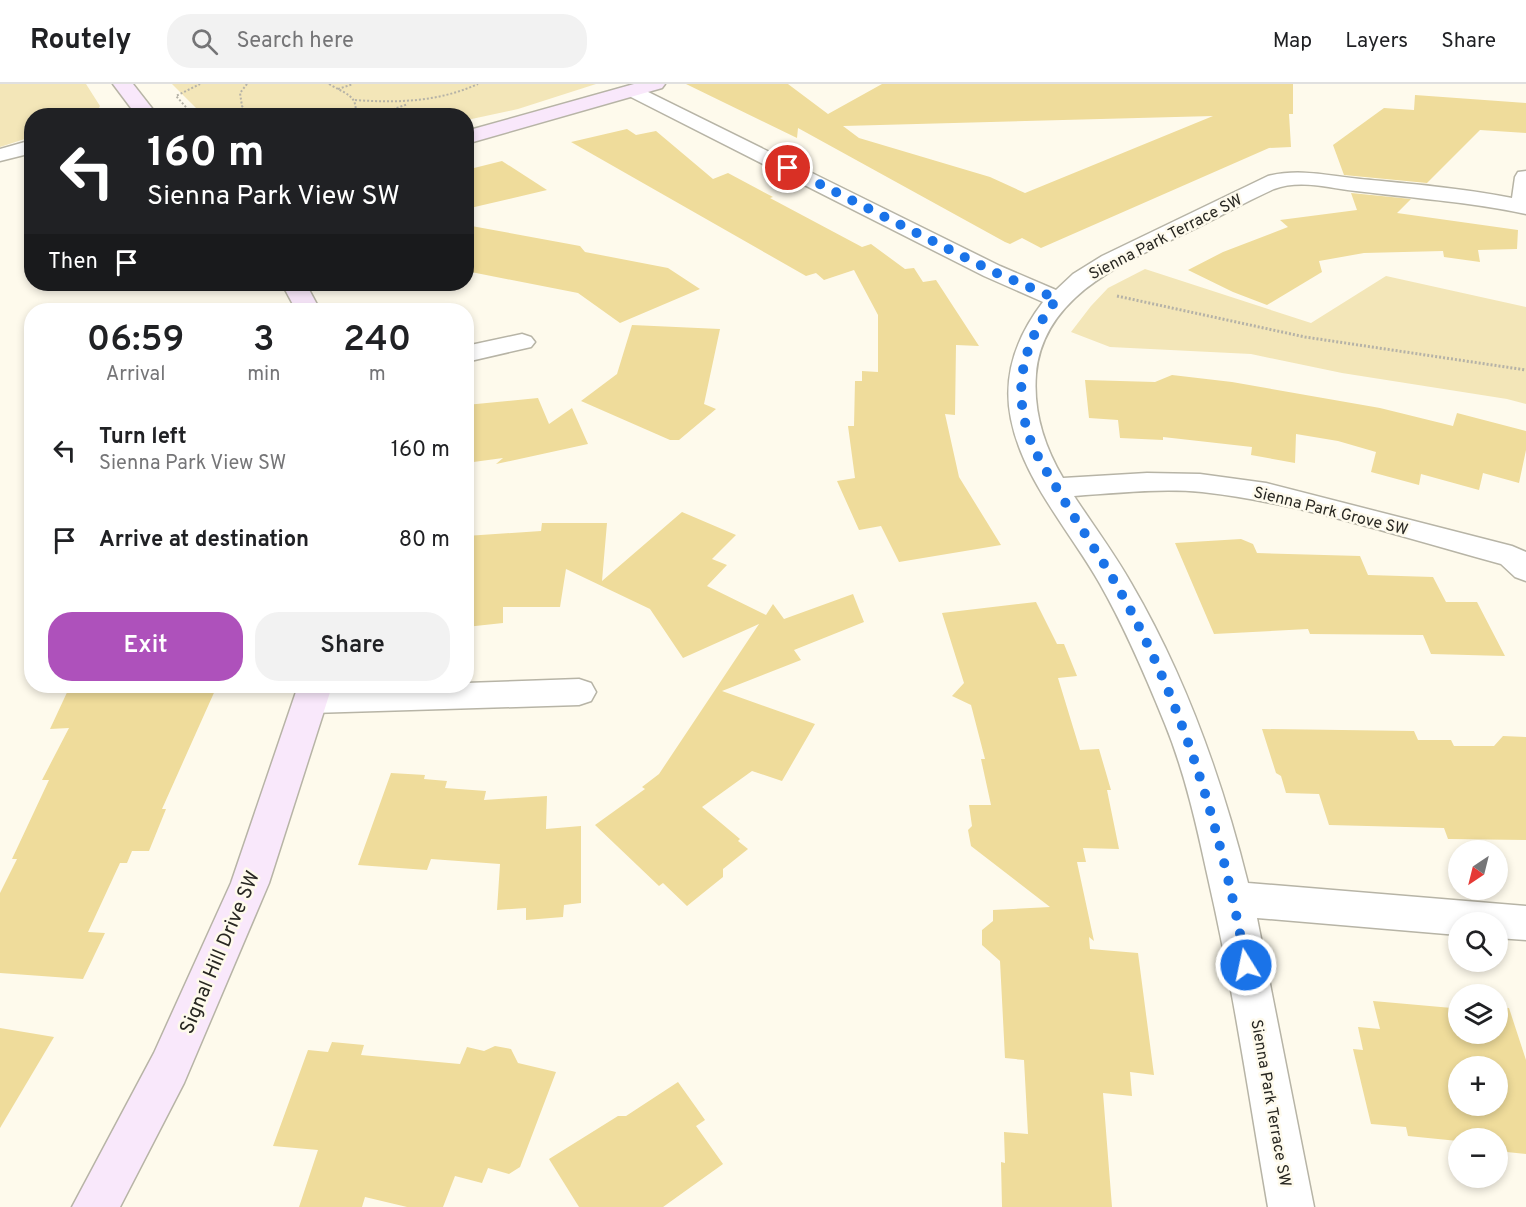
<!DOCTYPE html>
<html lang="en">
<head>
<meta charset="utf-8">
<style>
	body { margin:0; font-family:Overpass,sans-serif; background:#f2f2f2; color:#202124; height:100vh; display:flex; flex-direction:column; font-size:22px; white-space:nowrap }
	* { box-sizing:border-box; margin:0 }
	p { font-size:20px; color:#757577 }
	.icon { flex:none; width:33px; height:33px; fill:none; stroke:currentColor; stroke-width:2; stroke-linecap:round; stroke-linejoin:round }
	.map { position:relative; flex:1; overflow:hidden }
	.sheet { position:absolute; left:24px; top:219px; width:450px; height:390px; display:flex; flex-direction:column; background:#fff; border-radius:24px; box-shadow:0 3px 9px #0003 }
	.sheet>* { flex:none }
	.guide { position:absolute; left:24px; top:24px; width:450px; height:183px; border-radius:24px; box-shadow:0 3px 9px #0003; background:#202124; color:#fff; overflow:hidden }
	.needle { width:39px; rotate:215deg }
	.buttons { position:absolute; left:1448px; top:756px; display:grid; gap:12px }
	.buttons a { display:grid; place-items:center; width:60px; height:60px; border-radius:50%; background:#fff; box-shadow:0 3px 9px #0003; font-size:30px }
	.pin { position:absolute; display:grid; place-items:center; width:51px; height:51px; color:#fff; margin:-26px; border:3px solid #fff; border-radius:50%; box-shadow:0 2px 6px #0007 }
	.me { position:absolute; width:66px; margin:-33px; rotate:350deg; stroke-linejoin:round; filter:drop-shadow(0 0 4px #0008) }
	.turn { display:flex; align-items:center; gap:21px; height:126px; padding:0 24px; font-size:27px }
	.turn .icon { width:78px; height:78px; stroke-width:2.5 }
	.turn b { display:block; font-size:42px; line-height:51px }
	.then { display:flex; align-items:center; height:57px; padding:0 24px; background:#0003; gap:12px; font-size:22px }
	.eta { display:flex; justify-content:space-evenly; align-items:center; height:102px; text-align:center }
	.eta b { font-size:36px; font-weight:600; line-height:42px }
	.primary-button { display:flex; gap:12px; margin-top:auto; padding:12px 24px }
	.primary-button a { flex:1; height:69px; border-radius:24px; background:#ae51bb; color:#fff; font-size:24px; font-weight:600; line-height:69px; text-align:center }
	.primary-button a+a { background:#f2f2f2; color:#202124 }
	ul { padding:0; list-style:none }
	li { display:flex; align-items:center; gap:18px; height:90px; padding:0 24px }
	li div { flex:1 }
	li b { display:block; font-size:22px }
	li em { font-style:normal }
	header { display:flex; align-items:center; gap:36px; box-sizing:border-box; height:84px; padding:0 30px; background:#fff; border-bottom:2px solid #e0e0e0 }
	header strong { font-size:28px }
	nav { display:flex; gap:33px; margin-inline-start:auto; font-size:21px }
	.search { width:420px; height:54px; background:#f2f2f2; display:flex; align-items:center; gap:15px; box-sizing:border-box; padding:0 21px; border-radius:24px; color:#757577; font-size:22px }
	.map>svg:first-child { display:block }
	.green { fill:#f3e6b8 }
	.building { fill:#efdc9b; fill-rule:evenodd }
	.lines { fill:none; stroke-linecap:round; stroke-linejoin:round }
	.street-casing { stroke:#b7b4a6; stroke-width:3 }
	.secondary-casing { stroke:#b7b4a6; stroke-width:3 }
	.path-far1 { stroke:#b5b2a7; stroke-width:2; stroke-dasharray:2 2; stroke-linecap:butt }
	.path { stroke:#b5b2a7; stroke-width:3; stroke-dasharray:2 2; stroke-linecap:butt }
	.street { fill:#fff; fill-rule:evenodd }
	.secondary { fill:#f9e8fb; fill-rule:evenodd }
	.route { stroke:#1a73e8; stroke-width:10; stroke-dasharray:0 18 }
	.labels { text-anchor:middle; stroke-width:5; stroke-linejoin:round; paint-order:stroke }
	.street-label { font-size:16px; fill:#282722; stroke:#fefaec }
	.near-street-label { font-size:20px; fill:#282722; stroke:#fefaec }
</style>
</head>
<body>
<header>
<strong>Routely</strong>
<div class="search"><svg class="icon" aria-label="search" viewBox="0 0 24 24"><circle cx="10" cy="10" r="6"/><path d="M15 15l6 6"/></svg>Search here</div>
<nav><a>Map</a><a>Layers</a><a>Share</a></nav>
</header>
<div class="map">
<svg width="1526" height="1123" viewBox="0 0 1526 1123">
	<rect width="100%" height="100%" fill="#fefaec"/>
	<g class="green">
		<polygon points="0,0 86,0 100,22 95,31 32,32 31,53 0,63"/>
		<polygon points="172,0 596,0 518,25 467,36 466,32 203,31"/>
		<polygon points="1145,185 1311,239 1386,192 1526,223 1526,320 1507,315 1342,289 1251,270 1110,263 1071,248 1091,222 1108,204"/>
	</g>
	<g class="building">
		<path d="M 686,0 L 788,0 L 828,30 L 882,0 L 1293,0 L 1293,30 L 1289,30 L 1291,63 L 1269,64 L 1041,164 L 1022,154 L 1010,160 L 1005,158 L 798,44 L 797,54 ZM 1213,32 L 1025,109 L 990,93 L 859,54 L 843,42 Z"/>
		<polygon points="1415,11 1526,19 1526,49 1480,46 1427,99 1344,91 1333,61 1384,24 1414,26"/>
		<polygon points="627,45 636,51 656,47 713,95 728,89 773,113 770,114 862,163 871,160 905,185 914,184 923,198 936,196 979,262 956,261 955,331 945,330 959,393 1001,461 899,478 881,442 859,446 837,397 855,394 848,342 854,342 855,297 862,297 862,287 878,288 878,231 854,186 824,196 816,189 806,192 571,58"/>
		<polygon points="502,77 547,106 466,125 466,86"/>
		<polygon points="1351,109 1411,115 1397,129 1518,146 1517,165 1478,166 1480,178 1444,173 1443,167 1364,169 1319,177 1322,188 1267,221 1233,208 1188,186 1223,168 1288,143 1280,136 1357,126"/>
		<polygon points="466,141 580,162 585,168 668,184 700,205 620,239 578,209 466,187"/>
		<polygon points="632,241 720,245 704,320 716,325 679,356 670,356 581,317 617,290"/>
		<polygon points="1172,291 1232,298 1380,324 1453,342 1457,329 1526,347 1526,366 1519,399 1483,389 1479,406 1421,390 1419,401 1371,388 1376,368 1338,357 1296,350 1295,379 1251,371 1252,363 1163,353 1163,356 1120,354 1118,336 1089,334 1085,296 1155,298"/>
		<polygon points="538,314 549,340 572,324 588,360 496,380 503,374 466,379 466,321"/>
		<polygon points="682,428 736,451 712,475 727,481 707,502 766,531 773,520 784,535 853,510 864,538 794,566 801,576 722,607 815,640 782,697 752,687 702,723 740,755 738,757 748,765 723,785 723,793 687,822 663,799 659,802 595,741 645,705 642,703 659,690 759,540 683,574 650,525 566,485 560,523 503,523 503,539 466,543 466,452 541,447 542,439 607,439 602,497"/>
		<polygon points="1241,455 1253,460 1257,469 1360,472 1368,491 1433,493 1446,518 1477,518 1505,572 1431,570 1423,551 1310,550 1308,545 1214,550 1175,459"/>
		<polygon points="1036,518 1057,560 1064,560 1077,592 1058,594 1080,666 1099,665 1111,706 1107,706 1119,765 1083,764 1086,778 1077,778 1094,857 1089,853 1090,865 1138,869 1154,991 1130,988 1132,1012 1103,1009 1112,1123 1002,1123 1001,1078 1005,1079 1004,1048 1028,1050 1024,976 1005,974 1000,877 982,861 982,846 993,837 993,826 1050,823 971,762 968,746 972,742 969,721 991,721 981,675 985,675 971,621 952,612 964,599 942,529"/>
		<polygon points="70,602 217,602 162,725 166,725 149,767 132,767 127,779 120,779 88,848 105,849 83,895 0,889 0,809 17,775 12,775 49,696 42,696 69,644 50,645"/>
		<polygon points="1262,645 1414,647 1418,656 1451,656 1454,662 1494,662 1503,652 1526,653 1526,756 1448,755 1444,744 1329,741 1319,710 1286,709 1281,692 1276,689"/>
		<polygon points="391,689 425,691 424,695 447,697 445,704 486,707 484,716 547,712 546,745 581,742 581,819 564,821 563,833 526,836 526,824 497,826 500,780 431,775 427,786 358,781"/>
		<path d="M 1373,917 L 1452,924 L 1450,918 L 1458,919 L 1458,950 L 1497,950 L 1497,923 L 1509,924 L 1526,976 L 1526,1070 L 1497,1067 L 1497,1054 L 1458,1054 L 1458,1057 L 1408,1052 L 1406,1043 L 1371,1040 L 1353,965 L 1363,966 L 1358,943 L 1380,945 ZM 1458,982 L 1497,982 L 1497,1022 L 1458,1022 Z"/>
		<polygon points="0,944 54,953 0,1044"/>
		<polygon points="332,958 364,961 361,971 460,980 467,963 484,967 495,962 511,965 518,979 556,988 520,1083 509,1090 488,1084 482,1099 455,1092 443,1123 407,1123 365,1113 362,1123 299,1123 318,1066 273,1062 308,966 328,968"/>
		<polygon points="678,998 705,1036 696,1042 723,1080 663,1123 579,1123 549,1075 618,1032 626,1032"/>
	</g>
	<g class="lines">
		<defs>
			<g id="street">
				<path d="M 634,1 L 1000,182 L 1056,206 L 1073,190 L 1102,172 L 1268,92 C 1300,84 1329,92 1360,95 C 1411,100 1462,104 1512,114 L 1515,93 L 1518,88 L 1526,87 L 1526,130 C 1470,118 1413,114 1356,107 C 1329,104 1300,95 1274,105 C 1245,118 1217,134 1188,148 C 1125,178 1043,211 1036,290 C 1033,328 1044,362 1063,394 L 1147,389 L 1200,390 L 1266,399 L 1512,462 L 1526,468 L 1526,497 L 1515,493 L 1501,480 C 1404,454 1302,419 1202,408 C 1160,404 1116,409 1074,412 C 1093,441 1114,469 1131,499 C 1186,593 1222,695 1248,799 L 1526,822 L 1526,856 L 1497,854 L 1497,838 L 1458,838 L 1458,851 L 1257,834 L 1314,1123 L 1268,1123 C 1249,1013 1233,903 1208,794 C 1197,743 1185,689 1165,640 C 1146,593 1125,544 1100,500 C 1070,447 1023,396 1011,335 C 1002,291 1017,252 1043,218 L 984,192 L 627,11 L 624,7 L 627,3 Z"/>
				<polygon points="32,56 32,69 0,77 0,65"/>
				<polygon points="522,250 531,253 535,258 531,263 466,278 466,262"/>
				<polygon points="579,595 591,599 596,608 591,617 579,621 312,629 300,625 295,616 300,607 312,603 466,602 466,599"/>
			</g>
			<g id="secondary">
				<polygon points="113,0 133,0 158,32 137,32"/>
				<polygon points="634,0 665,0 662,4 466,60 466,47"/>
				<polygon points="282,200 306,200 320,226 296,226"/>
				<polygon points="298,602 332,602 269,799 184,999 120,1123 72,1123 154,969 231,799"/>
			</g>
		</defs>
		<use href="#street" class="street-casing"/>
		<use href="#secondary" class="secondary-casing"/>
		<g class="path-far1">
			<polyline points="247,0 240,9 242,22 249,32"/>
			<path d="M 329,0 C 345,10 359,11 355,32"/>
			<polyline points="338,5 353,0"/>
			<path d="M 355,16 C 398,19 438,18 478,0"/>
			<polyline points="95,32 103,28"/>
			<polyline points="194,32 176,12 200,0"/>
			<polyline points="374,32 408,20"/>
		</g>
		<polyline class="path" points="1117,212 1305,253 1526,286"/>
		<use href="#street" class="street"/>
		<use href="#secondary" class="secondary"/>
	</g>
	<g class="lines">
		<path class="route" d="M 788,84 L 992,187 L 1057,215 C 1028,251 1014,292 1025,338 C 1030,363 1043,381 1056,403 C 1075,436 1097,467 1116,500 C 1183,617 1222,749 1246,881"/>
	</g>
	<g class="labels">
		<g class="street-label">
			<text transform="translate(1165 152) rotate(-27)" y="6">Sienna Park Terrace SW</text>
			<text transform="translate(1331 426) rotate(14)" y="6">Sienna Park Grove SW</text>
			<text transform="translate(1272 1019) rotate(80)" y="6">Sienna Park Terrace SW</text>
		</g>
		<g class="near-street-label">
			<text transform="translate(219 868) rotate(-67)" y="7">Signal Hill Drive SW</text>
		</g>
	</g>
</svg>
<div class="buttons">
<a><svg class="needle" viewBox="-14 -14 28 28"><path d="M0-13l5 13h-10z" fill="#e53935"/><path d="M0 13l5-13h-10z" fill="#757577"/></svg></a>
<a><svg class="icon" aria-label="search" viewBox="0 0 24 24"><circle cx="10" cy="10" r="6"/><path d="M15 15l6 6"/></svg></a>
<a><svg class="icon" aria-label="layers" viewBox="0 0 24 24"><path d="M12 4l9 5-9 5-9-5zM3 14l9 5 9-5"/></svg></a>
<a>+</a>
<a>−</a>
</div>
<div class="pin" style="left:788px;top:84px;background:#d93025"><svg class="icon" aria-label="arrive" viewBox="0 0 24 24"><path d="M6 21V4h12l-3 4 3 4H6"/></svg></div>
<svg class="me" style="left:1246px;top:881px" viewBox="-20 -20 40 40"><circle r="17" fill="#1a73e8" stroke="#fff" stroke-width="3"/><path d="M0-11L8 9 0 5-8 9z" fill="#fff"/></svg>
<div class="guide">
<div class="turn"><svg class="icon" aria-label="left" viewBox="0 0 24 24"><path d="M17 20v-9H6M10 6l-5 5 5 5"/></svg><div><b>160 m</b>Sienna Park View SW</div></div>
<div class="then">Then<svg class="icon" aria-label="arrive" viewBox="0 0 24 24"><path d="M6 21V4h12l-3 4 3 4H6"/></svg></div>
</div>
<section class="sheet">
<div class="eta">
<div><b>06:59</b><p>Arrival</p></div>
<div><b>3</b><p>min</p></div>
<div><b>240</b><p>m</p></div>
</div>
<ul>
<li><svg class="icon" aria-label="left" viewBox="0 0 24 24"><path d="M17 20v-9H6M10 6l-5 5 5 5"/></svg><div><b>Turn left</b><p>Sienna Park View SW</p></div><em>160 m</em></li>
<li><svg class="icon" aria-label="arrive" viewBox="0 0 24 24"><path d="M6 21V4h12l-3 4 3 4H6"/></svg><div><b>Arrive at destination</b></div><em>80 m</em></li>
</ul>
<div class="primary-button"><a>Exit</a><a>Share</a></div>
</section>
</div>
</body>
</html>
